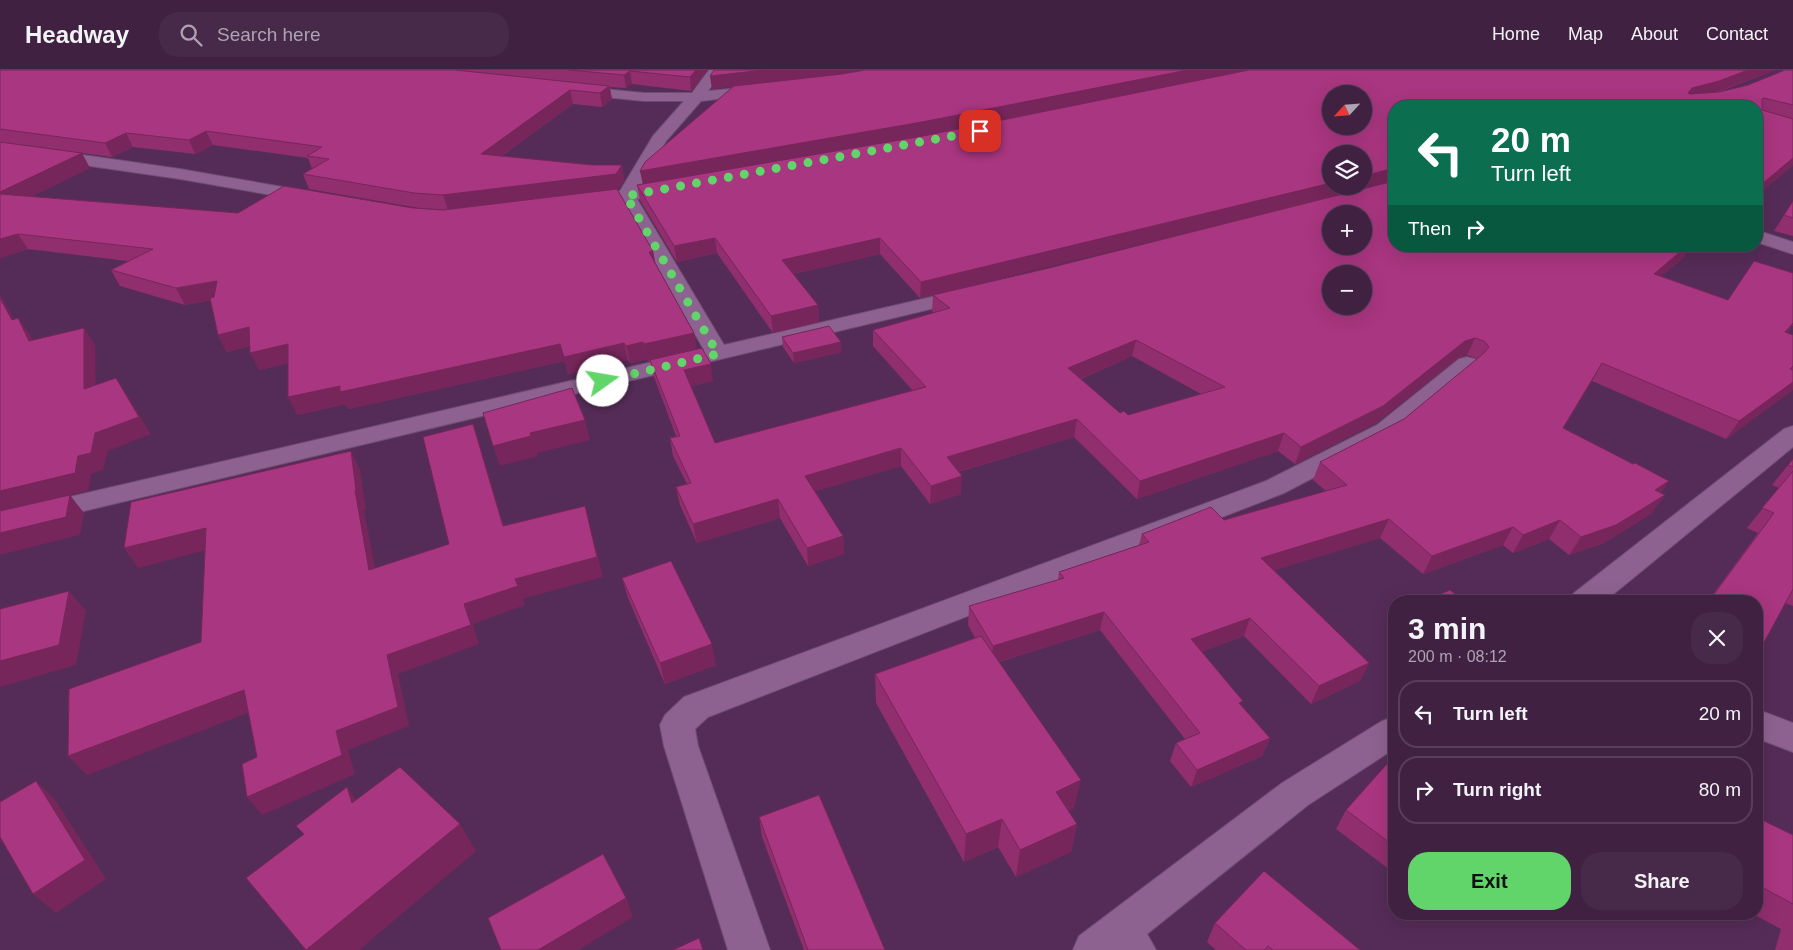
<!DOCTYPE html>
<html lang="en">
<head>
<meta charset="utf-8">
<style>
	body { margin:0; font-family:Helvetica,sans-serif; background:#472949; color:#f1f3f6; height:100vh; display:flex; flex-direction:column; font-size:19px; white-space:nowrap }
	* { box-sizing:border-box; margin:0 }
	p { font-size:16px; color:#aea3b2 }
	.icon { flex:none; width:28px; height:28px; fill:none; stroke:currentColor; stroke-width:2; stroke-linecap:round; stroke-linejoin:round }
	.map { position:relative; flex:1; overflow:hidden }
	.details { position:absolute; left:1388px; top:525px; width:375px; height:325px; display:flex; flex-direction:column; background:#402142; border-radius:20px; box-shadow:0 5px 20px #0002,0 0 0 1px #593e5b }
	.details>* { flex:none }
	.guide { position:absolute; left:1388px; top:30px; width:375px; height:152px; border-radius:20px; box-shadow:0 5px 20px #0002,0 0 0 1px #593e5b; background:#0b6e4f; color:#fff; overflow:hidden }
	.needle { width:32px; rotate:244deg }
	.fabs { position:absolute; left:1322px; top:15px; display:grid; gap:10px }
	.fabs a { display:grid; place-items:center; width:50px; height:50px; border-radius:50%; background:#402142; box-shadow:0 5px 20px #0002,0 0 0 1px #593e5b; font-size:25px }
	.pin { position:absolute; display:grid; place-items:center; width:42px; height:42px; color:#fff; margin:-21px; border-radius:10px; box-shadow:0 2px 8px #0006 }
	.me { position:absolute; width:55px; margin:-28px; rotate:77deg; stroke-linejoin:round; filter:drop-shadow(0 0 4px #0008) }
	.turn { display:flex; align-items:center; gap:18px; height:105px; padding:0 20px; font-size:22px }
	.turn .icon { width:65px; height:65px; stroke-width:2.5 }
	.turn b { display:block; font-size:35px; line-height:42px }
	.then { display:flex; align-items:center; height:48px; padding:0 20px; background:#0003; gap:10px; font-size:19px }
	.round { display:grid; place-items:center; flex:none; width:52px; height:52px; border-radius:20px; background:#472949 }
	.overview { display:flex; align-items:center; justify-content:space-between; height:85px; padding:0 20px }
	h1 { font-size:30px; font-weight:700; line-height:38px }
	.primary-button { display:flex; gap:10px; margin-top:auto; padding:10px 20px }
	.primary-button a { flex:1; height:58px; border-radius:20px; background:#61d56a; color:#111; font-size:20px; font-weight:700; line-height:58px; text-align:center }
	.primary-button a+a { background:#472949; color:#f1f3f6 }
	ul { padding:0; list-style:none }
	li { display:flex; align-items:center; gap:15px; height:68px; margin:0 10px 8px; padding:0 10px; border:2px solid #593e5b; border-radius:20px }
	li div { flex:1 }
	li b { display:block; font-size:19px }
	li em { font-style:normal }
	header { display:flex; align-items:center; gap:30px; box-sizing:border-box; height:70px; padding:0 25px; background:#402142; border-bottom:1px solid #593e5b }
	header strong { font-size:24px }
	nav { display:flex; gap:28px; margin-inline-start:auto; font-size:18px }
	.search { width:350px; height:45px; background:#472949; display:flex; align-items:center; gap:12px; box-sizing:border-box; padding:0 18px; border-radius:20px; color:#aea3b2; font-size:19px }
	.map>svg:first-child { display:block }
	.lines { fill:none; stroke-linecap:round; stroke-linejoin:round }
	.minor-casing { stroke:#6f4c71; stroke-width:2 }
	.minor { fill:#8e6290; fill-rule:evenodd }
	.wall { fill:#912e6e; fill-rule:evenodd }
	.shaded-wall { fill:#76265a }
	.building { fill:#a93680; stroke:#76265a; fill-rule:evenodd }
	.route { stroke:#61d56a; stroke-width:9; stroke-dasharray:0 16.2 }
</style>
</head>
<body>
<header>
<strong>Headway</strong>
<div class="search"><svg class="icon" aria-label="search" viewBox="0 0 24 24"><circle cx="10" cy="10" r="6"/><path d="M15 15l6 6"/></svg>Search here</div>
<nav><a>Home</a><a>Map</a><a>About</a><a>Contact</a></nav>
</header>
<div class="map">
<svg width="1793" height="880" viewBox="0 0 1793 880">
	<rect width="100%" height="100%" fill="#552c58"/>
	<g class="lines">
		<defs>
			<g id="minor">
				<polygon points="709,0 723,0 708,21 760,16 765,17 767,20 765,23 760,24 701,31 666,71 640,118 676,112 682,113 685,117 682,121 676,122 637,129 724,275 970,218 977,220 980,224 977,228 0,461 0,443 704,280 620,132 585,137 579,136 576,132 579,128 620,121 653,66 684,31 644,31 574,24 569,23 567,20 569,17 574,16 644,23 692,23"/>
				<polygon points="0,73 180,99 312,122 318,123 321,127 318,131 312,132 180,109 0,83"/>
				<polygon points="1756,160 1793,172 1793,184 1756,172"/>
				<polygon points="1467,287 1475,289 1479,294 1475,299 1395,365 1284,423 708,647 695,659 698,676 770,880 728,880 664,676 660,655 665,645 684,627 1266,411 1377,355 1459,289"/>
				<polygon points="1793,356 1793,377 1605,531 1570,531 1574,523 1784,359"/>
				<polygon points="1756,639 1793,653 1793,682 1756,668"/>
				<polygon points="1394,647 1394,679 1308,735 1147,864 1156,880 1073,880 1079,866 1282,713 1382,651"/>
			</g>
		</defs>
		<use href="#minor" class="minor-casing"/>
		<use href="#minor" class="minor"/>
	</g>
	<g class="wall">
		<path d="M 0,0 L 708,0 L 691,21 L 632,14 L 626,18 L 610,17 L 612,29 L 602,37 L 573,34 L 502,86 L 592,95 L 622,95 L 624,110 L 619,119 L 617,119 L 653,181 L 655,192 L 694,263 L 696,280 L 713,311 L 691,316 L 715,373 L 913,321 L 873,276 L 873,260 L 934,243 L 932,241 L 933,225 L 920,228 L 880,184 L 793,204 L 818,235 L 819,252 L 773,263 L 717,183 L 677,192 L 640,130 L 637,115 L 642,114 L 733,16 L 712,19 L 714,0 L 1775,0 L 1716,23 L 1748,15 L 1793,0 L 1793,95 L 1756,126 L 1756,36 L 1394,36 L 1394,176 L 1690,176 L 1684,187 L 1661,206 L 1728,230 L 1793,203 L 1793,255 L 1787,263 L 1793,300 L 1793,319 L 1726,369 L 1592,311 L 1563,358 L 1661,423 L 1652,443 L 1604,473 L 1569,485 L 1549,469 L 1513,483 L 1503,475 L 1423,504 L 1380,468 L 1274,500 L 1369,593 L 1360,611 L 1311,634 L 1244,566 L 1201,582 L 1241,636 L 1270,668 L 1262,686 L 1191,717 L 1170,691 L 1176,673 L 1185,669 L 1100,560 L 999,592 L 1074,738 L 1068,741 L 1077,754 L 1071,782 L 1016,807 L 998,777 L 964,792 L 876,633 L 875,604 L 975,568 L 968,555 L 969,536 L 1058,510 L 1059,502 L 1139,475 L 1142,464 L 1224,450 L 1326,421 L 1313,410 L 1320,392 L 1404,349 L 1477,289 L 1476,288 L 1467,285 L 1458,288 L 1376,353 L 1295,394 L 1278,381 L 1137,429 L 1074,367 L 958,402 L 961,424 L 930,434 L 901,396 L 815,421 L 843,466 L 844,484 L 808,496 L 780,448 L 697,473 L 680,435 L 676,417 L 687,414 L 673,386 L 670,368 L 676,366 L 654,307 L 650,291 L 647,291 L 647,289 L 630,293 L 628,290 L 568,304 L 565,291 L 348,339 L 346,334 L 297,345 L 288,293 L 259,300 L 250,276 L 227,282 L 218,265 L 211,230 L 185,235 L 120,216 L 111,200 L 128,191 L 28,179 L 0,188 L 0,72 L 90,98 L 30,127 L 238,143 L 413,138 L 447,140 L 419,138 L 309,119 L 303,104 L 312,99 L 308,88 L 213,75 L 195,84 L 133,77 L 112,87 L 0,72 ZM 1299,135 L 1049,198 L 944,222 ZM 1132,286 L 1201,324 L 1128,345 L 1120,343 L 1081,309 Z"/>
		<polygon points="1793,131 1793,166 1774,161"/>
		<polygon points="782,267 842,282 794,293 783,277"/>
		<polygon points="1793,389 1793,536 1785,533 1761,578 1756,583 1756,531 1708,531 1758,463 1747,458 1779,418 1772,415"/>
		<polygon points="622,508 716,595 665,614 628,528"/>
		<polygon points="1394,686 1394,803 1336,759 1346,740"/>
		<polygon points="759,747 885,880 804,880 762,767"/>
		<polygon points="1756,747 1793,765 1793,880 1775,880 1781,859 1753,844 1756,844"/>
		<polygon points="1215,853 1360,880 1216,880 1207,872"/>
	</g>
	<g class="shaded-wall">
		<polygon points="696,0 708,0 691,21 690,7"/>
		<polygon points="765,0 871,0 842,5 712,19 710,6"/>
		<polygon points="1188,0 1250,0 922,66 643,115 640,101"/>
		<polygon points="1748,0 1775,0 1711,24 1686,31 1688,23 1692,18"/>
		<polygon points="630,1 632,14 626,18 624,5"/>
		<polygon points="609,16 612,29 602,37 600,23"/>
		<polygon points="570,20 573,34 485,98 481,84"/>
		<polygon points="206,61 213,75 195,84 189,70"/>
		<polygon points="126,63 133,77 112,87 105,73"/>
		<polygon points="82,83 90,98 5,139 0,132 0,122"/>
		<polygon points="1793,88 1793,95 1756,126 1756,119"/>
		<polygon points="622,95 624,110 619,119 448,140 443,125"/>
		<polygon points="1394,98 1394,112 920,228 921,212 1331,113 1331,116 1364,116 1364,106"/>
		<polygon points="18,164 28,179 0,188 0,169"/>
		<polygon points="715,168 717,183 677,192 674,176"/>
		<polygon points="880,168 880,184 783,206 782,190"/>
		<polygon points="1687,176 1690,176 1684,187 1645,220 1654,204"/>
		<polygon points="653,181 656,197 649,182"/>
		<polygon points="217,211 225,227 185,235 176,218"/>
		<polygon points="0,224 23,267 12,250 0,228"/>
		<polygon points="818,235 819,252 773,263 771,246"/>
		<polygon points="18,248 30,265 40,288 29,271"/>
		<polygon points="1793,253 1793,255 1773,279 1785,262"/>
		<polygon points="249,257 258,274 227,282 218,265"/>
		<polygon points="84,258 95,275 96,336 84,319"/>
		<polygon points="694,263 697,280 647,291 644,274"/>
		<polygon points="1475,268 1467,285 1458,288 1376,353 1295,394 1301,377 1465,271"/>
		<polygon points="1136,270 1132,286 1066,315 1068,298"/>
		<polygon points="643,272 647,289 630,293 626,276"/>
		<polygon points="841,272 842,282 794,293 793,283"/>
		<polygon points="624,273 628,290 568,304 565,291 348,339 346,334 297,345 288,327 340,316 560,274"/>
		<polygon points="288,274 296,291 259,300 250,283"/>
		<polygon points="1602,293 1592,311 1553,376 1563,358"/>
		<polygon points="711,294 713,311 687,317 684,300"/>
		<polygon points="116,308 151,364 108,381 103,400 91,404 88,421 70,425 84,443 80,465 0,485 0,421 95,363"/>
		<polygon points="1793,312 1793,319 1792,321 1726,369 1739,351"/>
		<polygon points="1077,349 1074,367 946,405 947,387"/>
		<polygon points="585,350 590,370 537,383 538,386 500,396 493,376 530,363"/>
		<polygon points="473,354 479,373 510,476 503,456"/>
		<polygon points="1284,363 1278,381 1137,429 1140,411"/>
		<polygon points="901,378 901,396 807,424 805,406"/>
		<polygon points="351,381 360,400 366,439 364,440 379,519 369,500 355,420"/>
		<polygon points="962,406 961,424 930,434 931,416"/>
		<polygon points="1669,411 1657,429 1655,420"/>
		<polygon points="1665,425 1652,443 1604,473 1569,485 1581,467"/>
		<polygon points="778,429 780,448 697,473 693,454"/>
		<polygon points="585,436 603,507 522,529 515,509"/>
		<polygon points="1389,449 1380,468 1255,506 1261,488"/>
		<polygon points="1560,450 1549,469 1513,483 1523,465"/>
		<polygon points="1513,457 1503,475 1423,504 1432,486"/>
		<polygon points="206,458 218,477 138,498 124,478"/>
		<polygon points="843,466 844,484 808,496 807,478"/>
		<polygon points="518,516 525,535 473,554 479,574 398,604 409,656 348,680 355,704 262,745 247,727 336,661 387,585 464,534"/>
		<polygon points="69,521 86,541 76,595 0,617 0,591"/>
		<polygon points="1104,542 1100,560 991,594 993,576"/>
		<polygon points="1250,548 1244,566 1185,588 1191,569"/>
		<polygon points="712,574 716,595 665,614 660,593"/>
		<polygon points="1369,593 1360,611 1311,634 1319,616"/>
		<polygon points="244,620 258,639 87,705 68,686"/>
		<polygon points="1270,668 1262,686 1191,717 1197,700"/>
		<polygon points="1081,710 1074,738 1050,749 1056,722"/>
		<polygon points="36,711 56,731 106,809 56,843 33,824"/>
		<polygon points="347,717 366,745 352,733"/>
		<polygon points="1002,749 998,777 964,792 966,764"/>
		<polygon points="460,754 476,781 359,880 306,880"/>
		<polygon points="1077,754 1071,782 1016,807 1020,780"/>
		<polygon points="626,828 633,847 578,880 538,880"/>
	</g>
	<g class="building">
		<polygon points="0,0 455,0 609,16 600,23 570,20 481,84 592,95 622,95 616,104 443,125 414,123 303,104 329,89 307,86 322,77 206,61 189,70 126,63 105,73 0,59"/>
		<polygon points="569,0 696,0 690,7 630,1 624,5"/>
		<polygon points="714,0 765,0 710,6"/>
		<polygon points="865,0 1188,0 922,52 640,101 645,92 734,16 842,4"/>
		<path d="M 1249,0 L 1748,0 L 1719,11 L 1692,18 L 1688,23 L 1690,24 L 1719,22 L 1748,15 L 1785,0 L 1793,0 L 1793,35 L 1764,28 L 1762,29 L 1762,40 L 1793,49 L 1793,88 L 1756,119 L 1756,36 L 1394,36 L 1394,98 L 1364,106 L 1364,84 L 1331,84 L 1331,113 L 921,212 L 880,168 L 782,190 L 818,235 L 771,246 L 715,168 L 674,176 L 637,115 L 923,66 ZM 1331,24 L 1364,24 L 1364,56 L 1331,56 Z"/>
		<polygon points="0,72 82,83 0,122"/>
		<path d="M 1394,111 L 1394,176 L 1687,176 L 1654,204 L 1728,230 L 1754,191 L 1793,203 L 1793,253 L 1785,262 L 1793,265 L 1793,296 L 1790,299 L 1793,300 L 1793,312 L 1739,351 L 1602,293 L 1563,358 L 1633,394 L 1635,393 L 1669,411 L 1655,420 L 1665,425 L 1616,455 L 1581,467 L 1560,450 L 1523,465 L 1513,457 L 1432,486 L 1389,449 L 1261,488 L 1369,593 L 1319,616 L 1250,548 L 1191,569 L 1243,631 L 1239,633 L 1270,668 L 1197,700 L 1176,673 L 1200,663 L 1104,542 L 993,576 L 969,536 L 1064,508 L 1059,502 L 1149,472 L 1142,464 L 1211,437 L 1224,450 L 1347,415 L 1320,392 L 1404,349 L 1484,283 L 1489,277 L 1484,271 L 1475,268 L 1465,271 L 1383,336 L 1301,377 L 1284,363 L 1140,411 L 1077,349 L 947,387 L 962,406 L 931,416 L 901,378 L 805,406 L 843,466 L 807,478 L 778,429 L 693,454 L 676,417 L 691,413 L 670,368 L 680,366 L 650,290 L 702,278 L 711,294 L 684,300 L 715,373 L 926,317 L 873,260 L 950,238 L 933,225 L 1049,198 ZM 1331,144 L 1364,144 L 1364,176 L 1331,176 ZM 1331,204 L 1364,204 L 1364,236 L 1331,236 ZM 1136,270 L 1225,317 L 1128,345 L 1124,341 L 1120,343 L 1068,298 Z"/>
		<polygon points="284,116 413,138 443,140 617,119 653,181 649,182 694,263 644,274 643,272 626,276 624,273 564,287 560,274 340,322 340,316 288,327 288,274 250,283 249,257 218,265 210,228 214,227 217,211 176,218 111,200 153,179 18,164 0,169 0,124 238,143"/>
		<polygon points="1793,131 1793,148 1784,145"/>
		<polygon points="0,228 12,250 18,248 29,271 84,258 84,319 116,308 139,347 95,363 91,383 78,386 75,403 0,421"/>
		<polygon points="829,256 841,272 793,283 782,267"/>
		<polygon points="572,318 585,350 530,363 531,366 493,376 483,343"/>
		<polygon points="473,354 503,456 585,436 597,487 515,509 518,516 464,534 471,555 387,585 398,637 336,661 342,685 247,727 242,694 257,687 244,620 68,686 69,619 201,572 206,458 124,478 131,432 351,381 356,420 355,420 369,500 449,474 423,367"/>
		<polygon points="1793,389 1793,397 1788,395"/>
		<polygon points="1793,401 1793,519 1761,578 1756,576 1756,531 1709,531 1774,443 1762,438"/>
		<polygon points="70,425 66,447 0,463 0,441"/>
		<polygon points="671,491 712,574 660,593 622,508"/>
		<polygon points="1450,520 1464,531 1424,531"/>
		<polygon points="69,521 59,575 0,591 0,539"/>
		<polygon points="981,566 1081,710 1056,722 1077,754 1020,780 1002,749 966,764 875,604"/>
		<polygon points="1394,686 1394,776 1346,740"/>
		<polygon points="400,697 460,754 306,880 246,808 304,764 296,756 347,717 352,733"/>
		<polygon points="36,711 85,790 33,824 0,767 0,732"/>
		<polygon points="819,725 885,880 808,880 759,747"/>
		<polygon points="1756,747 1793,765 1793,834 1756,814"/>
		<polygon points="603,784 626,828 538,880 501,880 488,848"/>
		<polygon points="1264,801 1360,880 1273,880 1268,876 1264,880 1246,880 1215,853"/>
		<polygon points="699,868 703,880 673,880"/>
	</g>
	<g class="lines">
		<polyline class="route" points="603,311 718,284 626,126 980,61"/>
	</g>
</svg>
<div class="fabs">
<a><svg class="needle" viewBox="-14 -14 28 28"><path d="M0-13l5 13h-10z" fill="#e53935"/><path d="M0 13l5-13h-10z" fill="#aea3b2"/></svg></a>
<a><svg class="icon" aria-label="layers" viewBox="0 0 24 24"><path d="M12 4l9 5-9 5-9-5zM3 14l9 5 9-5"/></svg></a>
<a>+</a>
<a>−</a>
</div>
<div class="pin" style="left:980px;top:61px;background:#d93025"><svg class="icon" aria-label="arrive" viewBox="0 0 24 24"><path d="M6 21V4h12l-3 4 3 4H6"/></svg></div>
<svg class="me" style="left:603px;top:311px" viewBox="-20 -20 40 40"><circle r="19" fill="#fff"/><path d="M0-13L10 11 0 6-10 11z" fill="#61d56a"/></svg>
<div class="guide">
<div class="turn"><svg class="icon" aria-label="left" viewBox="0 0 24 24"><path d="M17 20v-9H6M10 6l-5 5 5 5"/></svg><div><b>20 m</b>Turn left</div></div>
<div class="then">Then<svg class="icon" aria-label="right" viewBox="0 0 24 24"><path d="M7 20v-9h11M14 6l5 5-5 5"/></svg></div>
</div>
<section class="details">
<div class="overview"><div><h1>3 min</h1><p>200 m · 08:12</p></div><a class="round"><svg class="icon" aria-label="close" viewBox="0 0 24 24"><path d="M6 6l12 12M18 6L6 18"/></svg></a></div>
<ul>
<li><svg class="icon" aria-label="left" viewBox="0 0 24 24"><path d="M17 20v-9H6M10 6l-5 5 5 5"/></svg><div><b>Turn left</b></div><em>20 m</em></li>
<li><svg class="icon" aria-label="right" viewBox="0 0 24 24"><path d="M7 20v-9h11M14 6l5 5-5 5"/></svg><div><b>Turn right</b></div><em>80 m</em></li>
</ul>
<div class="primary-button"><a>Exit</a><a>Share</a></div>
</section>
</div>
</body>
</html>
